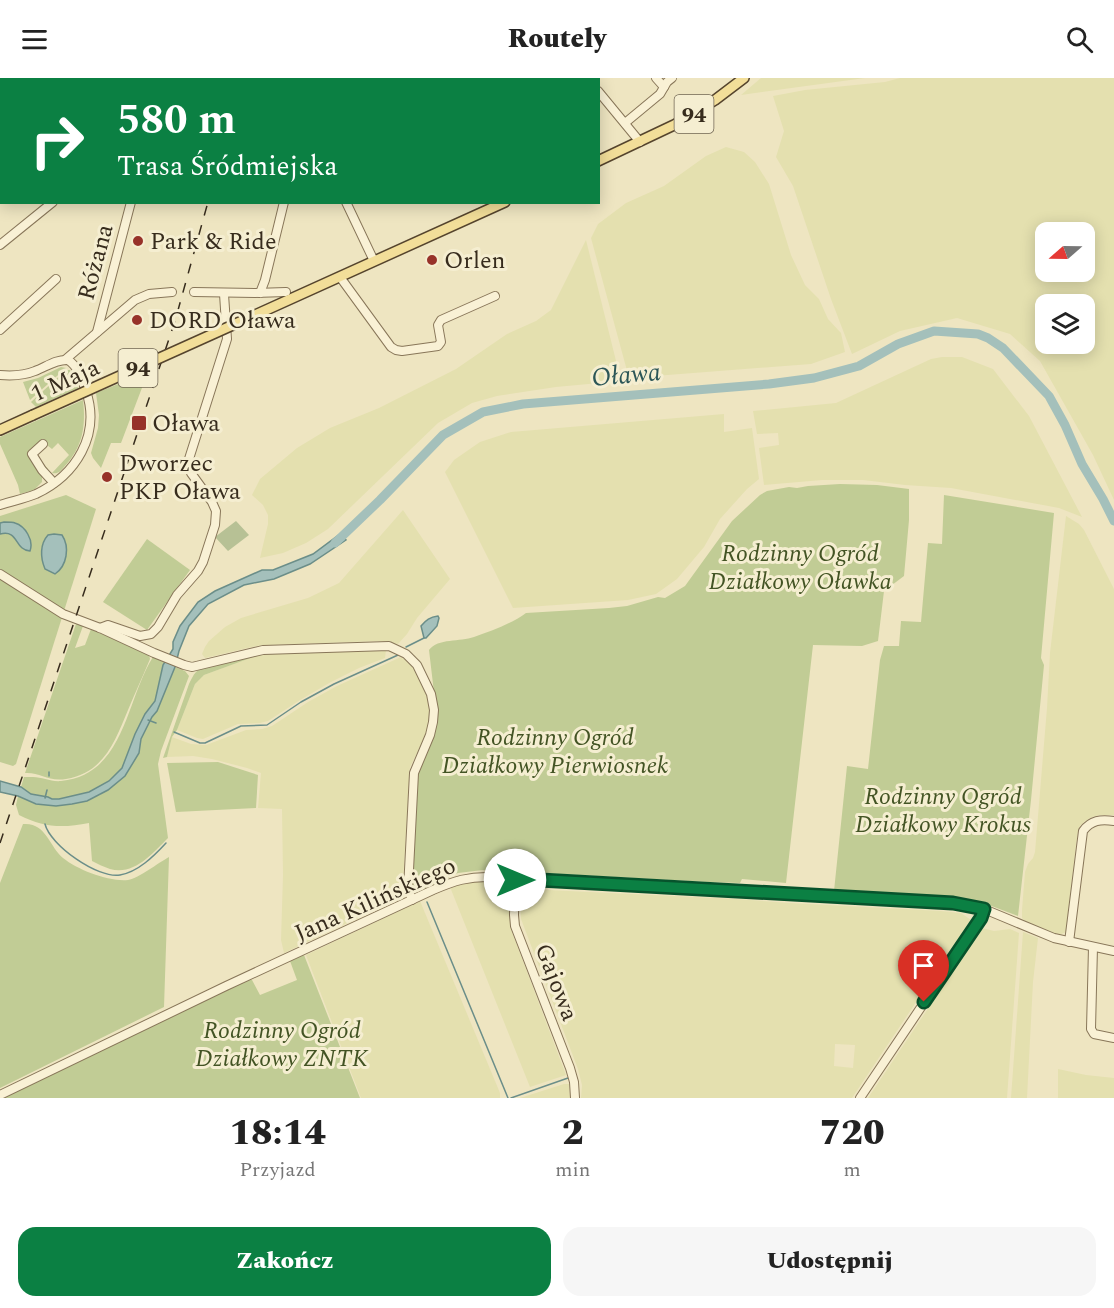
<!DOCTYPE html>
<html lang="pl">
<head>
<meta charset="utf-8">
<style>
	body { margin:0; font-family:Spectral,serif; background:#f6f6f6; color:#222; height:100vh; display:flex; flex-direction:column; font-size:22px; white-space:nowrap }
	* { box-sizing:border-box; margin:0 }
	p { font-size:20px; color:#767676 }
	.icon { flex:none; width:33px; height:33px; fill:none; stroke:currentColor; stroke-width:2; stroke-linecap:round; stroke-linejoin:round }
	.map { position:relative; height:1020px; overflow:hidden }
	.drawer { display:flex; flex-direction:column; background:#fff; flex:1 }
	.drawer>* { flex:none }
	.hud { position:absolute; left:0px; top:0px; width:600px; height:126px; box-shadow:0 3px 15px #0003; background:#0b8043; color:#fff; overflow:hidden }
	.needle { width:39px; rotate:250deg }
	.controls { position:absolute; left:1035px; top:144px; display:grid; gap:12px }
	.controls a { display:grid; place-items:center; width:60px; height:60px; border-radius:12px; background:#fff; box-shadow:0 3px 15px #0003; font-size:30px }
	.pin { position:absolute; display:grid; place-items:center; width:51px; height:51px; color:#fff; margin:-62px -26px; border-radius:50% 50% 50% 0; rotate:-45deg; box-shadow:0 0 6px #0007 }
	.pin .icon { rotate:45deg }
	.me { position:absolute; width:66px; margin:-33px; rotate:90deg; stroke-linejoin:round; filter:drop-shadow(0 0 4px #0008) }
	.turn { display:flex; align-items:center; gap:21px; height:126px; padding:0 18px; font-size:27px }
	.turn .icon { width:78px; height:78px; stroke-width:2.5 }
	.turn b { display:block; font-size:42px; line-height:51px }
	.eta { display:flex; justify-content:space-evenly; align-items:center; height:102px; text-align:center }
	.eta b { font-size:36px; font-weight:800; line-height:42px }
	.primary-button { display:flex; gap:12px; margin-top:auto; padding:12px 18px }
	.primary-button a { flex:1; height:69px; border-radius:18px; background:#0b8043; color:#fff; font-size:24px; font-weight:800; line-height:69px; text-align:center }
	.primary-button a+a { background:#f6f6f6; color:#222 }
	header { display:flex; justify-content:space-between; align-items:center; height:78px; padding:0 18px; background:#fff; font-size:27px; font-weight:800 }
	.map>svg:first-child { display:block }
	.farmland { fill:#e4e0af; fill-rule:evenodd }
	.green { fill:#c1cc95 }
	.cemetery { fill:#b7c195 }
	.water { fill:#a4c0bb; stroke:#6b8e89; stroke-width:1.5 }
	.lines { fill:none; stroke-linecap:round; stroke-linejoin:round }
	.stream { stroke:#6b8e89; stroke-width:1.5 }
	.river { stroke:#a4c0bb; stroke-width:9 }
	.minor-casing { stroke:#887659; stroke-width:10 }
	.major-casing { stroke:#55442d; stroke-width:12 }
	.minor { stroke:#f9f1d5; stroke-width:8 }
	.major { stroke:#f2de99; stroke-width:9 }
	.rail { stroke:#372c1d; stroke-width:1.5; stroke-dasharray:10 10; stroke-linecap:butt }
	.major-bridge-casing { stroke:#55442d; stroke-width:12; stroke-linecap:butt }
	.major-bridge { stroke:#f2de99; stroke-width:9 }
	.route-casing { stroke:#07532c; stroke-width:15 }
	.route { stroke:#0b8043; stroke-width:10 }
	.poi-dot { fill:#973229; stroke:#f5eed1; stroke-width:2 }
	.labels { text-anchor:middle; stroke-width:6; stroke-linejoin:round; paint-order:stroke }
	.shield { fill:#f5eed1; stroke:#706653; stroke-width:1.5 }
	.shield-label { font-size:22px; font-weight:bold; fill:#372c1d }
	.poi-label { font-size:24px; fill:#372c1d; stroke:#f5eed1; text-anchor:start }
	.street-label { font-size:24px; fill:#372c1d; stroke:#f5eed1 }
	.park-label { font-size:24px; font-style:italic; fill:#435424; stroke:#f5eed1 }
	.water-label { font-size:26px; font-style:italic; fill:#2c5657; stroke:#f5eed1 }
</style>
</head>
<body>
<header><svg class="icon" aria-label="menu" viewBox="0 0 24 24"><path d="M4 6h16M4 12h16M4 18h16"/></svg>Routely<svg class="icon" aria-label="search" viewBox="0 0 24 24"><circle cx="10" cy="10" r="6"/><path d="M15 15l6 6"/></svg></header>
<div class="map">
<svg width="1114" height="1020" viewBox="0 0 1114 1020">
	<rect width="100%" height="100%" fill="#eee5c1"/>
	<g class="farmland">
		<polygon points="761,0 865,0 741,17"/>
		<path d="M 900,0 L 1114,0 L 1114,422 L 1093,377 L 1040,283 L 1010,256 L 957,240 L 900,253 L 852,276 L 831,221 L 793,108 L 776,79 L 784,53 L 773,18 L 805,12 L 885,4 ZM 1046,154 L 1084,154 L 1084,194 L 1046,194 ZM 1046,226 L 1084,226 L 1084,266 L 1046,266 Z"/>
		<polygon points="726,69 744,74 755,84 769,106 791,177 805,207 819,221 828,241 841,255 845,274 811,286 629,300 591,160 598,146 626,125 664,108 706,78"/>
		<polygon points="586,162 621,303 556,309 497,318 472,325 438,345 328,451 306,465 283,475 260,480 268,446 268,437 263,427 252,417 260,401 297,370 330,350 379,330 456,291 507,256 536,243 551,232"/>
		<polygon points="942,279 962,279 993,291 1029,338 1082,439 1059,430 951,410 905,407 863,402 822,402 764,407 759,370 779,367 778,355 757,356 753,333 836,325 931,281"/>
		<polygon points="724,336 724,354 752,350 759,401 747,411 720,441 704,469 677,501 656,516 628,522 513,530 445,394 454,382 480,364 511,354"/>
		<polygon points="403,432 450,501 417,540 407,556 398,566 378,563 270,567 256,568 205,580 202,576 205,569 209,563 225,549 241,540 308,520 339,505"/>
		<polygon points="1066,438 1079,446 1084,452 1114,511 1114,737 1100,737 1092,739 1085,743 1080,748 1078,754 1076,766 1066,854 1059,857 1025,843 1022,840 1022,832 1025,794 1028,786 1033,780 1035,774 1047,630 1050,575"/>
		<polygon points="386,572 385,580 359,590 331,604 300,622 268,643 260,645 238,646 203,661 197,660 177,652 195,606 204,597 252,579 274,574"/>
		<polygon points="401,579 407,583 415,592 430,625 429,643 424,661 410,689 402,819 284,875 281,862 283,797 282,731 258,730 261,695 247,690 212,681 193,678 167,679 172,659 191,666 206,667 246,652 262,651 272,648 308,624 337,608"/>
		<polygon points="479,802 494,803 502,817 507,818 510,828 510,847 512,854 566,997 530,1009 450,809 461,805"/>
		<path d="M 524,808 L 527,811 L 736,821 L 790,825 L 941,833 L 961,835 L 971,842 L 852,1020 L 581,1020 L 582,1007 L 578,991 L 521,841 L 520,812 ZM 835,966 L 855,967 L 853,990 L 834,988 Z"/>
		<polygon points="420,823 500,1015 500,1020 361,1020 306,877"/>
		<polygon points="982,850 994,853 1010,851 1019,855 1007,1020 868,1020"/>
		<polygon points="1023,854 1038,860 1033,904 1027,1020 1011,1020"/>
		<polygon points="1058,991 1086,997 1114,1000 1114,1020 1058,1020"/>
		<polygon points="564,1006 569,1006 570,1020 520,1020"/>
	</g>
	<g class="green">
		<polygon points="61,289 66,290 30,322 23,304 38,300"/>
		<polygon points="66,292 70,292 78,310 36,329 31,324"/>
		<polygon points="148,294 121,365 111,365 101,390 93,380 91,375 98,350 99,337 96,315"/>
		<path d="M 83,322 C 86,348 83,369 64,389 C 60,394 58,396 52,395 L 69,377 L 58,365 L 52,371 L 47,367 L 36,377 L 48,391 L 42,396 L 42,404 L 34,412 L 20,416 L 18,407 L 0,366 L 0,359 Z"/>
		<path d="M 840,406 L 877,407 L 909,411 L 909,442 L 904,498 L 884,513 L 878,563 L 862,568 L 813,567 L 786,805 L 742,801 L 740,805 L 709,804 L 483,792 L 458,795 L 415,815 L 411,813 L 417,696 L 434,656 L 437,640 L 429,572 C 438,560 460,564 474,559 C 491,553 511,546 526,535 L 609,530 L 627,528 L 658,519 L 665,520 L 685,508 L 732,443 L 760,417 L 767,413 L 789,409 L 797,410 L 808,408 Z"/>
		<polygon points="66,417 96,431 16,686 13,688 0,684 0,438"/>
		<polygon points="944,417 1054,435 1041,580 1044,587 1031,722 1018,838 981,824 965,821 834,813 847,688 868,691 880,582 884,568 899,568 901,543 921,544 928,465 942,466"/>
		<polygon points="147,461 190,492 147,552 103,524"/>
		<path d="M 76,546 L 83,548 L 75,570 L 85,567 L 91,551 L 149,577 L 150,581 C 143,598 135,615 128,632 C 115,663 104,695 66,701 C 48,704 40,694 25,695 Z"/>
		<path d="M 274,574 L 253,579 L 204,597 L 195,606 L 177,652 L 172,659 L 167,679 L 163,680 L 189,606 C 191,602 193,597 196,594 C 205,586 260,576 274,574 Z"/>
		<path d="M 153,579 L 164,584 L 155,623 L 145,636 L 135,658 L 122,690 L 109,703 L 90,714 L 59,721 L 52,721 L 48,719 L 31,716 L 21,709 L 24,699 C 27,699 30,699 33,699 C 42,699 51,704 61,703 C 125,697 126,621 153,579 Z"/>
		<path d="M 175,589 L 185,593 L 189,598 L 161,673 L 158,686 L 168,760 C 153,775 134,798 110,791 C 104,789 98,786 92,783 L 89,745 C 63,750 44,750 19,737 L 16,727 L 18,718 L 25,721 L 79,725 L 100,717 L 125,698 L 139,675 L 141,661 L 152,639 L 157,633 Z"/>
		<polygon points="218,684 258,697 256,730 176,734 167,685"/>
		<path d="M 23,746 C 46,744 49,768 63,780 C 78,792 109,804 128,802 C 139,800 158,785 169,779 L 164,929 L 0,1010 L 0,805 Z"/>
		<polygon points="304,877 360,1020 1,1020 159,943 170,940 249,901 252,902 260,917 297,902 290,883"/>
	</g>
	<polygon class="cemetery" points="236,443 249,457 228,473 215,459"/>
	<g class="water">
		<path d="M 4,444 C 7,444 13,444 15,445 C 25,448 34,462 30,473 C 14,472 19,451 0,456 L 0,445 Z"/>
		<path d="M 54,456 L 62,457 C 70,469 67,488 55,496 L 45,491 C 40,479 40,466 48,457 Z"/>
		<polygon points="340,456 346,462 310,486 274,501 244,507 208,526 189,548 179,573 175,589 157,633 152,639 141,661 139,675 125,698 108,712 87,723 72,726 56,728 36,726 18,718 0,714 0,703 21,709 31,716 48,719 52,721 59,721 89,714 109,703 122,690 135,656 145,636 155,623 163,587 173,571 173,564 180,548 198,524 215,513 262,492 273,492 313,476"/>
		<path d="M 438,538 L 439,540 L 437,548 L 426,560 L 424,560 L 421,548 C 426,542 430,539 438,538 Z"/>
	</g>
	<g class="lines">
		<g class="stream">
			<polyline points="406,569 424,560"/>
			<polyline points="148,642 156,645"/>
			<polyline points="174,654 200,665 205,665 241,648 267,647 301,624 334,606 398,577"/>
			<polyline points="49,698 49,694"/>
			<polyline points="45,720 47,712"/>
			<path d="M 45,746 C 50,767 98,801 120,797 C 138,794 154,778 166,765"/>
			<polyline points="427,824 508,1020"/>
			<polyline points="511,1020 568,1000"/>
		</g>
		<polyline class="river" points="335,465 380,422 443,357 483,334 523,326 769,306 814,300 859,288 898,266 934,253 978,256 988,260 1003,270 1049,318 1065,347 1082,386 1103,421 1114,443"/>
		<defs>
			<g id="minor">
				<polyline points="473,0 474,2"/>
				<polyline points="587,0 589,2"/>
				<polyline points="656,0 664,9"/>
				<polyline points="180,2 180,0"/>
				<polyline points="298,2 298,0"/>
				<polyline points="337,2 339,0"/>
				<polyline points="483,2 485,0"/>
				<polyline points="598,13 640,64"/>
				<polyline points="625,45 660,16 667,4 672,0"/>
				<polyline points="346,124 374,183"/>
				<polyline points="0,167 53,124"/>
				<polyline points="340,199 391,269 396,272 402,273 438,268 441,264 438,247 441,242 495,218"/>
				<polyline points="194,214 255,215 286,214"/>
				<polyline points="260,215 265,202 284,124"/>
				<polyline points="0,252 56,201"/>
				<polyline points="97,254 131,124"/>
				<polyline points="66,281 135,222 149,216 172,214"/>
				<path d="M 0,297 C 12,298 23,298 35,293 C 46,289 56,281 68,282 C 78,288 82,302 86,313 C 101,357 76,397 36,416 C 24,421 12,423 0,427"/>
				<polyline points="43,366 32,376 42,392 54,405"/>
				<polyline points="0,496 63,536 100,550 154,575 184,587 192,589 263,572 389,568 406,576 417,587 431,616 434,632 433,644 430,657 414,695 408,811 412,822"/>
				<polyline points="100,550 108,547 140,558 151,556 158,549 177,517 198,493 203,484 215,447 216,433 212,424 191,395 188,384 227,261 224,216"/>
				<polyline points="515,800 514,837 515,848 570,990 574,1004 575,1020"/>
				<path d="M 1069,864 L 1083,753 C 1091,742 1101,741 1114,743"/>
				<polyline points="1093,869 1091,951 1094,956 1114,960"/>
				<path d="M 0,1017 L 226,908 L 433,812 C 454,803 469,798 492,799 L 953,825 L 984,831 L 1054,860 L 1114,873"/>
				<polyline points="860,1020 981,840 984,831"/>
			</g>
			<g id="major">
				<polyline points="598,83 674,47 715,22 744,0"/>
				<polyline points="244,242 505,124"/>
				<polyline points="0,352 33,337"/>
			</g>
		</defs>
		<use href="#minor" class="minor-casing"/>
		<use href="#major" class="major-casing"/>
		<use href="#minor" class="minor"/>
		<use href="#major" class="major"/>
		<g class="rail">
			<polyline points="58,2 60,0"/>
			<polyline points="235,2 235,0"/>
			<polyline points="0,59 2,57"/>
			<polyline points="0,765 175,243 208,124"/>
		</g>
		<defs>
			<polyline id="major-bridge" points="33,337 244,242"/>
		</defs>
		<use href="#major-bridge" class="major-bridge-casing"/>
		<use href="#major-bridge" class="major-bridge"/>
	</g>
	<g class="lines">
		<defs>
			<polyline id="route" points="515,802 515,800 540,802 953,825 984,831 981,840 924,924"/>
		</defs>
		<use href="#route" class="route-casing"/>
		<use href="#route" class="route"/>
	</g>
	<g class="poi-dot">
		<circle cx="138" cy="163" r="6"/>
		<circle cx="432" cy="182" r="6"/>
		<circle cx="137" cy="242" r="6"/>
		<rect x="131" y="337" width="16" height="16" rx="3"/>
		<circle cx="107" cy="399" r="6"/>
	</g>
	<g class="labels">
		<g class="shield">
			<rect x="674.5" y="17" width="39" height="38" rx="4.5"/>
			<rect x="118.5" y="271" width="39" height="38" rx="4.5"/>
		</g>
		<g class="shield-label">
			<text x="694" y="44">94</text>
			<text x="138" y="298">94</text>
		</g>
		<g class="poi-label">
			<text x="150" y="171">Park &amp; Ride</text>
			<text x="444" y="190">Orlen</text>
			<text x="149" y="250">DORD Oława</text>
			<text x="152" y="353">Oława</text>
			<text x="119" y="393">Dworzec<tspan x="119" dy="28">PKP Oława</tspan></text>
		</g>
		<g class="street-label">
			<text transform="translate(95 184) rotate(-75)" y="8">Różana</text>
			<text transform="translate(65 302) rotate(-24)" y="8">1 Maja</text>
			<text transform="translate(375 821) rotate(-24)" y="8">Jana Kilińskiego</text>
			<text transform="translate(557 904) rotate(69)" y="8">Gajowa</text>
		</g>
		<g class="park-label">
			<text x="800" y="483">Rodzinny Ogród<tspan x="800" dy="28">Działkowy Oławka</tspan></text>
			<text x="555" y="667">Rodzinny Ogród<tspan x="555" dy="28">Działkowy Pierwiosnek</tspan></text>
			<text x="943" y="726">Rodzinny Ogród<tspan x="943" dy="28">Działkowy Krokus</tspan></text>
			<text x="282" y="960">Rodzinny Ogród<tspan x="282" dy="28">Działkowy ZNTK</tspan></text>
		</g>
		<g class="water-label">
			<text transform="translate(626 296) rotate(-5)" y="9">Oława</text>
		</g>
	</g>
</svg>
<div class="controls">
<a><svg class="needle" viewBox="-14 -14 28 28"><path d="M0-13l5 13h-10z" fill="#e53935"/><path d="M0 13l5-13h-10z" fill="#767676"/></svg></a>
<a><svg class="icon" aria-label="layers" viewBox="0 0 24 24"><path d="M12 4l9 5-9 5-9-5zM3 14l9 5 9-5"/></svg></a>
</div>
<div class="pin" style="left:924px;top:924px;background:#d93025"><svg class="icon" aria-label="arrive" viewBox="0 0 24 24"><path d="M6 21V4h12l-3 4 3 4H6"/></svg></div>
<svg class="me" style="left:515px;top:802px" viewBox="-20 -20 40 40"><circle r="19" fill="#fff"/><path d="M0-13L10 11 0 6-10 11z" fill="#0b8043"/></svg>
<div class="hud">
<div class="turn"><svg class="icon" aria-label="right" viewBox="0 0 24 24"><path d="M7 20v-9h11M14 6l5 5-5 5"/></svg><div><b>580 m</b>Trasa Śródmiejska</div></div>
</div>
</div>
<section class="drawer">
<div class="eta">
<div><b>18:14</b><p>Przyjazd</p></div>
<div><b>2</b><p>min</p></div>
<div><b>720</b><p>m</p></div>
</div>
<div class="primary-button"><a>Zakończ</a><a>Udostępnij</a></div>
</section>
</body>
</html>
